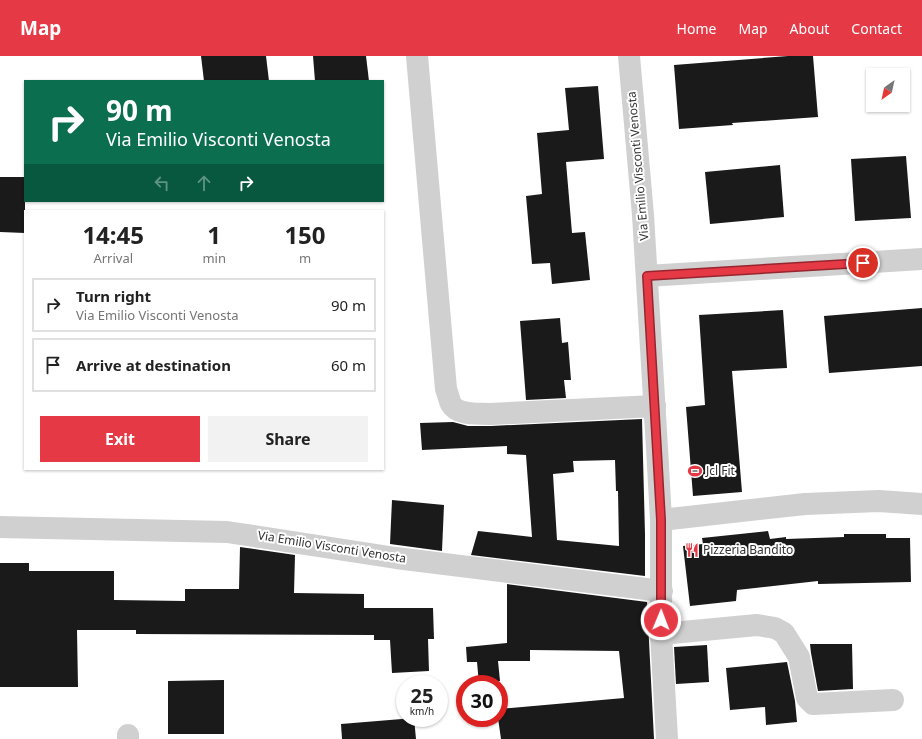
<!DOCTYPE html>
<html lang="en">
<head>
<meta charset="utf-8">
<style>
	body { margin:0; font-family:"Noto Sans",sans-serif; background:#f2f2f2; color:#222; height:100vh; display:flex; flex-direction:column; font-size:15px; white-space:nowrap }
	* { box-sizing:border-box; margin:0 }
	p { font-size:13px; color:#767676 }
	.icon { flex:none; width:22px; height:22px; fill:none; stroke:currentColor; stroke-width:2; stroke-linecap:round; stroke-linejoin:round }
	.map { position:relative; flex:1; overflow:hidden }
	.sheet { position:absolute; left:24px; top:154px; width:360px; height:260px; display:flex; flex-direction:column; background:#fff; border-radius:0px; box-shadow:0 1px 3px #0004 }
	.sheet>* { flex:none }
	.guide { position:absolute; left:24px; top:24px; width:360px; height:122px; border-radius:0px; box-shadow:0 1px 3px #0004; background:#0b6e4f; color:#fff; overflow:hidden }
	.needle { width:26px; rotate:213deg }
	.tools { position:absolute; left:866px; top:12px; display:grid; gap:8px }
	.tools a { display:grid; place-items:center; width:44px; height:44px; border-radius:0px; background:#fff; box-shadow:0 1px 3px #0004; font-size:20px }
	.speed { position:absolute; left:396px; top:619px; display:flex; gap:8px; font-size:20px; font-weight:700; text-align:center }
	.speed>* { display:grid; place-content:center; width:52px; height:52px; border-radius:50%; background:#fff; box-shadow:0 1px 3px #0004; line-height:1 }
	.speed small { font-size:10px; font-weight:400 }
	.speed .limit { border:6px solid #d22; background:#fff; color:#111 }
	.pin { position:absolute; display:grid; place-items:center; width:34px; height:34px; color:#fff; margin:-17px; border:2px solid #fff; border-radius:50%; box-shadow:0 1px 4px #0007 }
	.me { position:absolute; width:44px; margin:-22px; rotate:1deg; stroke-linejoin:round; filter:drop-shadow(0 0 3px #0008) }
	.turn { display:flex; align-items:center; gap:14px; height:84px; padding:0 16px; font-size:18px }
	.turn .icon { width:52px; height:52px; stroke-width:2.5 }
	.turn b { display:block; font-size:28px; line-height:34px }
	.lanes { display:flex; align-items:center; height:38px; padding:0 16px; background:#0003; justify-content:center; gap:20px; direction:ltr }
	.lanes .off { opacity:.35 }
	.eta { display:flex; justify-content:space-evenly; align-items:center; height:68px; text-align:center }
	.eta b { font-size:24px; font-weight:700; line-height:28px }
	.button { display:flex; gap:8px; margin-top:auto; padding:8px 16px }
	.button a { flex:1; height:46px; border-radius:0px; background:#e63946; color:#fff; font-size:16px; font-weight:700; line-height:46px; text-align:center }
	.button a+a { background:#f2f2f2; color:#222 }
	ul { padding:0; list-style:none }
	li { display:flex; align-items:center; gap:12px; height:54px; margin:0 8px 6px; padding:0 8px; border:2px solid #e0e0e0; border-radius:0px }
	li div { flex:1 }
	li b { display:block; font-size:15px }
	li em { font-style:normal }
	header { display:flex; align-items:center; gap:24px; box-sizing:border-box; height:56px; padding:0 20px; background:#e63946; color:#fff }
	header strong { font-size:19px }
	nav { display:flex; gap:22px; margin-inline-start:auto; font-size:14px }
	.map>svg:first-child { display:block }
	.building { fill:#1a1a1a; fill-rule:evenodd }
	.lines { fill:none; stroke-linecap:round; stroke-linejoin:round }
	.minor { stroke:#d0d0d0; stroke-width:22 }
	.route-casing { stroke:#96252e; stroke-width:10 }
	.route { stroke:#e63946; stroke-width:7 }
	.labels { text-anchor:middle; stroke-width:4; stroke-linejoin:round; paint-order:stroke }
	.street-label { font-size:12px; fill:#333; stroke:#fff }
	.poi-label { font-size:12px; fill:#333; stroke:#fff; text-anchor:start }
</style>
</head>
<body>
<header>
<strong>Map</strong>
<nav><a>Home</a><a>Map</a><a>About</a><a>Contact</a></nav>
</header>
<div class="map">
<svg width="922" height="683" viewBox="0 0 922 683">
	<rect width="100%" height="100%" fill="#fff"/>
	<g class="building">
		<polygon points="201,0 266,0 269,25 204,25"/>
		<polygon points="313,0 366,0 369,25 315,25"/>
		<polygon points="788,0 813,0 818,61 732,67 733,69 679,73 674,9"/>
		<polygon points="598,30 604,103 566,106 572,177 585,176 590,224 552,228 550,207 532,208 526,140 542,138 537,77 569,74 565,32"/>
		<polygon points="906,100 911,162 855,165 851,103"/>
		<polygon points="780,109 784,161 710,168 705,116"/>
		<polygon points="0,121 25,121 25,177 0,176"/>
		<polygon points="922,252 922,310 829,317 824,260"/>
		<polygon points="783,254 787,312 732,315 742,436 693,440 686,351 705,349 699,259"/>
		<polygon points="560,262 562,287 568,286 571,324 564,324 566,342 526,344 520,265"/>
		<path d="M 642,363 L 645,478 L 645,520 L 471,499 L 478,475 L 532,481 L 526,399 L 507,398 L 507,390 L 422,394 L 420,367 L 453,366 L 468,370 L 491,370 ZM 615,404 L 616,435 L 618,435 L 619,490 L 557,484 L 553,418 L 574,416 L 573,405 Z"/>
		<polygon points="392,444 444,449 442,495 390,488"/>
		<polygon points="768,475 770,483 786,481 786,483 844,481 844,478 886,478 886,482 910,482 911,526 818,528 818,525 737,534 736,545 690,550 683,490 703,488 702,482"/>
		<polygon points="240,491 295,499 294,537 364,538 364,552 433,552 434,583 428,583 429,615 392,617 390,584 374,584 374,579 136,578 136,574 77,574 78,631 0,631 0,507 29,507 29,515 114,515 114,544 185,545 185,533 239,533"/>
		<polygon points="507,528 647,546 654,683 501,683 498,662 499,653 624,642 619,595 530,594 530,605 498,605 500,625 479,628 477,606 467,606 466,591 507,587"/>
		<polygon points="810,588 852,588 853,633 818,635 811,597"/>
		<polygon points="707,589 709,626 676,628 674,591"/>
		<polygon points="787,606 795,645 797,666 766,669 765,651 730,654 726,612"/>
		<polygon points="224,624 224,678 168,678 168,625"/>
		<polygon points="414,662 416,683 342,683 341,668"/>
	</g>
	<g class="lines">
		<g class="minor">
			<path d="M 417,0 L 446,333 C 448,338 449,344 451,348 C 458,360 478,357 490,358 L 655,350"/>
			<polyline points="629,0 643,159 657,392 661,464 661,578 667,683"/>
			<polyline points="647,220 922,203"/>
			<polyline points="661,464 805,448 879,445 922,448"/>
			<polyline points="0,471 227,476 396,502 662,535"/>
			<polyline points="661,578 757,569 775,572 784,577 799,601 807,642 813,648 893,644"/>
			<polyline points="128,679 128,683"/>
		</g>
	</g>
	<g class="lines">
		<defs>
			<polyline id="route" points="661,564 661,464 647,220 863,207"/>
		</defs>
		<use href="#route" class="route-casing"/>
		<use href="#route" class="route"/>
	</g>
	<defs>
		<symbol id="stadium-bare" viewBox="-9 -9 18 18"><path d="M0-5a6.5 5 0 1 0 0 10a6.5 5 0 1 0 0-10ZM-3.5-1.8h7v3.6h-7Z" fill="#e63946" stroke="#fff" stroke-width="2.5" paint-order="stroke"/></symbol>
		<symbol id="restaurant-bare" viewBox="-9 -9 18 18"><path d="M-5-6h1v4h1v-4h1v4h1v-4h1v5L-1.5 .5V6h-2V.5L-5-1ZM5-6V6H3V1.5H1.5Q1.5-4 5-6Z" fill="#e63946" stroke="#fff" stroke-width="2.5" paint-order="stroke"/></symbol>
	</defs>
	<g fill-rule="evenodd">
		<use href="#stadium-bare" x="685" y="405" width="20" height="20"/>
		<use href="#restaurant-bare" x="682" y="484" width="20" height="20"/>
	</g>
	<g class="labels">
		<g class="street-label">
			<text transform="translate(638 110) rotate(-95)" y="4">Via Emilio Visconti Venosta</text>
			<text transform="translate(332 491) rotate(9)" y="4">Via Emilio Visconti Venosta</text>
		</g>
		<g class="poi-label">
			<text x="706" y="419">Jcl Fit</text>
			<text x="703" y="498">Pizzeria Bandito</text>
		</g>
	</g>
</svg>
<div class="tools">
<a><svg class="needle" viewBox="-14 -14 28 28"><path d="M0-13l5 13h-10z" fill="#e53935"/><path d="M0 13l5-13h-10z" fill="#767676"/></svg></a>
</div>
<div class="speed"><div>25<small>km/h</small></div><div class="limit">30</div></div>
<div class="pin" style="left:863px;top:207px;background:#d93025"><svg class="icon" aria-label="arrive" viewBox="0 0 24 24"><path d="M6 21V4h12l-3 4 3 4H6"/></svg></div>
<svg class="me" style="left:661px;top:564px" viewBox="-20 -20 40 40"><circle r="17" fill="#e63946" stroke="#fff" stroke-width="3"/><path d="M0-11L8 9 0 5-8 9z" fill="#fff"/></svg>
<div class="guide">
<div class="turn"><svg class="icon" aria-label="right" viewBox="0 0 24 24"><path d="M7 20v-9h11M14 6l5 5-5 5"/></svg><div><b>90 m</b>Via Emilio Visconti Venosta</div></div>
<div class="lanes"><svg class="icon off" aria-label="left" viewBox="0 0 24 24"><path d="M17 20v-9H6M10 6l-5 5 5 5"/></svg><svg class="icon off" aria-label="ahead" viewBox="0 0 24 24"><path d="M12 20V5M6 11l6-6 6 6"/></svg><svg class="icon" aria-label="right" viewBox="0 0 24 24"><path d="M7 20v-9h11M14 6l5 5-5 5"/></svg></div>
</div>
<section class="sheet">
<div class="eta">
<div><b>14:45</b><p>Arrival</p></div>
<div><b>1</b><p>min</p></div>
<div><b>150</b><p>m</p></div>
</div>
<ul>
<li><svg class="icon" aria-label="right" viewBox="0 0 24 24"><path d="M7 20v-9h11M14 6l5 5-5 5"/></svg><div><b>Turn right</b><p>Via Emilio Visconti Venosta</p></div><em>90 m</em></li>
<li><svg class="icon" aria-label="arrive" viewBox="0 0 24 24"><path d="M6 21V4h12l-3 4 3 4H6"/></svg><div><b>Arrive at destination</b></div><em>60 m</em></li>
</ul>
<div class="button"><a>Exit</a><a>Share</a></div>
</section>
</div>
</body>
</html>
